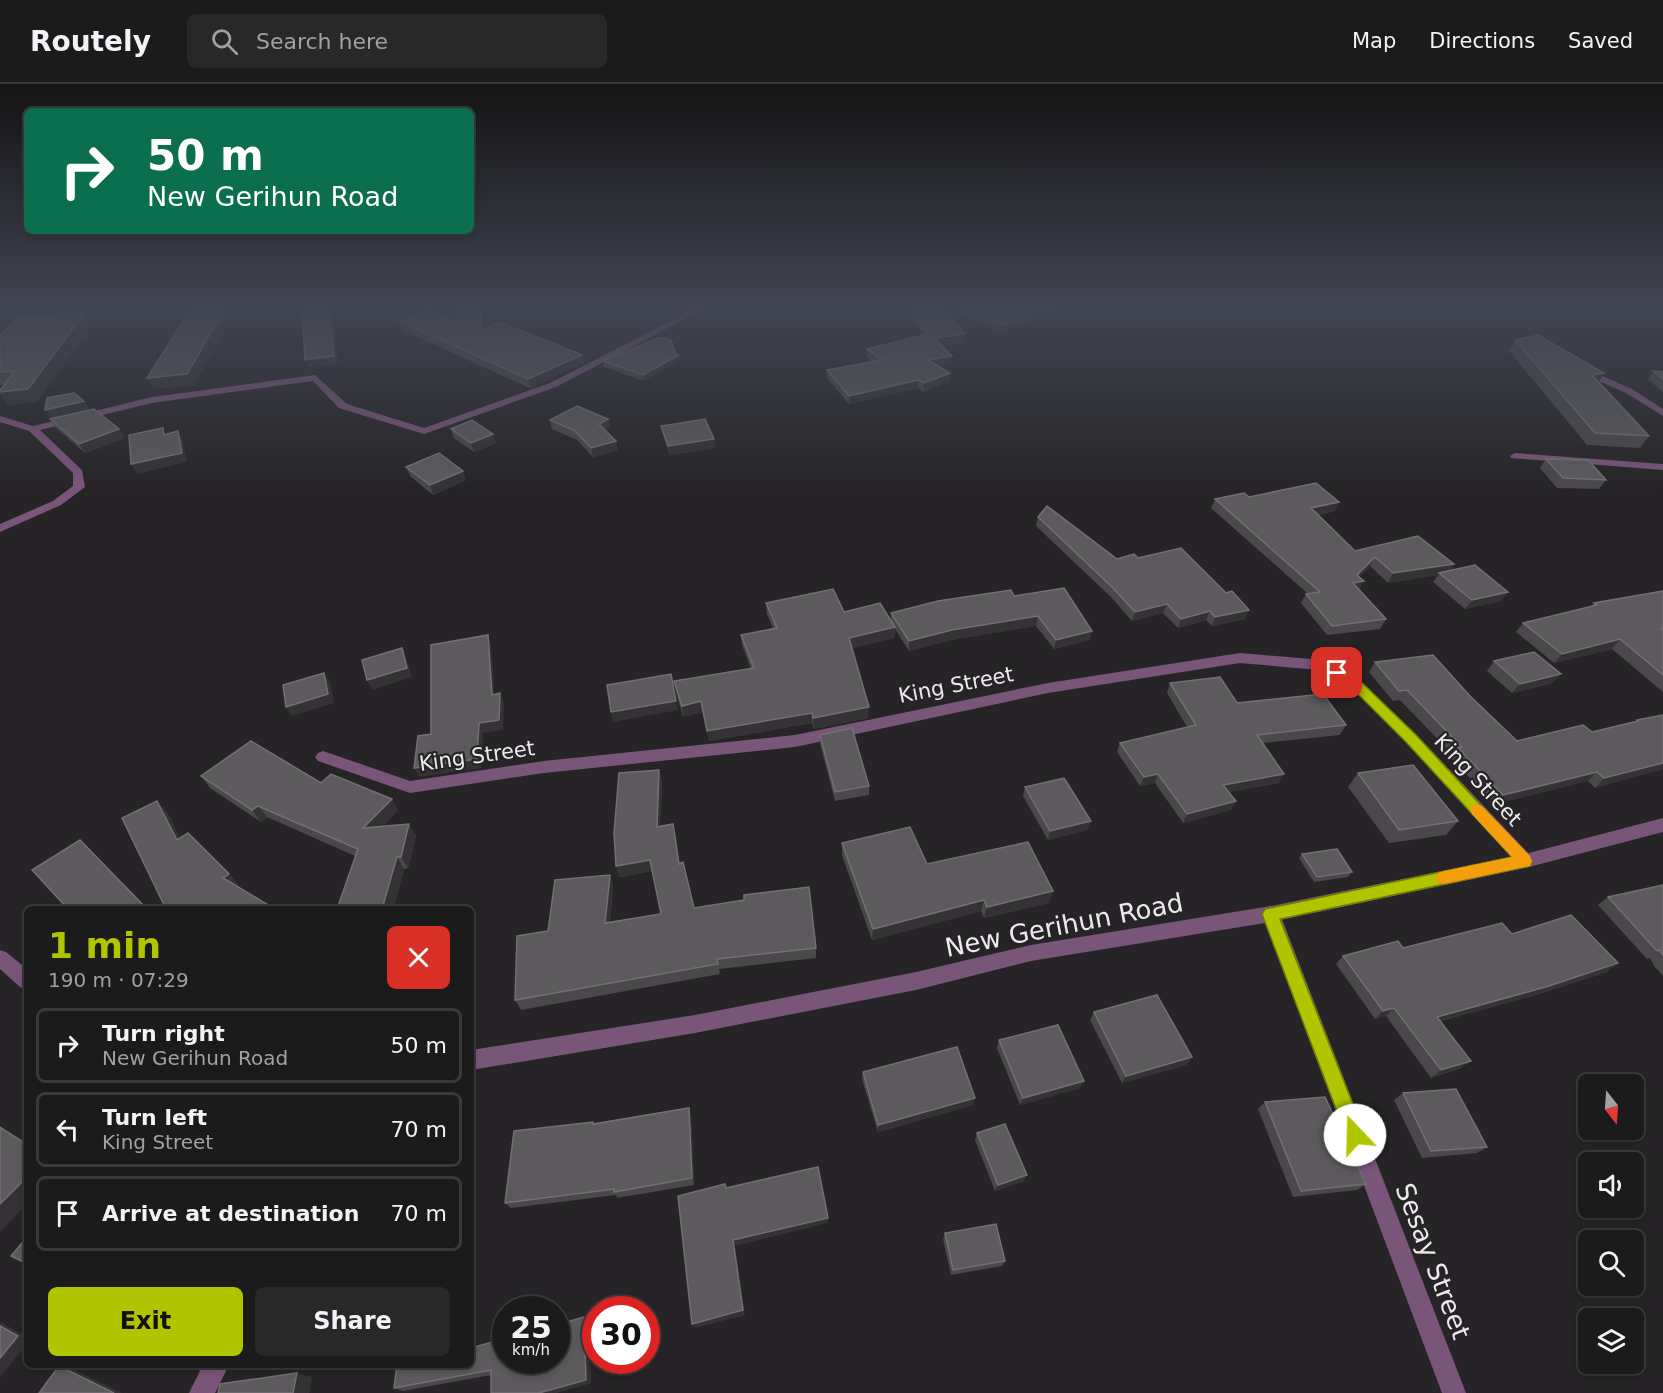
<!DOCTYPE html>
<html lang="en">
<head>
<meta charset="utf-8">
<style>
	body { margin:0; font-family:"DejaVu Sans",sans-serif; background:#292829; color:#f1f3f6; height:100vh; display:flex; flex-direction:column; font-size:22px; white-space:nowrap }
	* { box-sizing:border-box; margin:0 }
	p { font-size:20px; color:#a0a1a3 }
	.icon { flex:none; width:33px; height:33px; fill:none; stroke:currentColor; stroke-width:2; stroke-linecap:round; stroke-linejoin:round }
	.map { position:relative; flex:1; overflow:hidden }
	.drawer { position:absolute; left:24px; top:822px; width:450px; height:462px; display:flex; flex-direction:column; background:#1c1b1c; border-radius:9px; box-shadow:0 3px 9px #0003,0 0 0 2px #3a393b }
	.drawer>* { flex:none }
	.banner { position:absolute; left:24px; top:24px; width:450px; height:126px; border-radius:9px; box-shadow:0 3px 9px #0003,0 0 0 2px #3a393b; background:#0b6e4f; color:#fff; overflow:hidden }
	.needle { width:39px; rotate:163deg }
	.controls { position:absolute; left:1578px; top:990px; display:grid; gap:12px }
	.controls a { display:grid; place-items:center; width:66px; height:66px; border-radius:9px; background:#1c1b1c; box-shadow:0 3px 9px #0003,0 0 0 2px #3a393b; font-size:30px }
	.speed { position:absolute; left:492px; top:1212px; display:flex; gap:12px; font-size:30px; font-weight:700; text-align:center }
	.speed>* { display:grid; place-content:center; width:78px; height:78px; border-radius:50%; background:#1c1b1c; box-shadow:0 3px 9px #0003,0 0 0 2px #3a393b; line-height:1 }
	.speed small { font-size:15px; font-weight:400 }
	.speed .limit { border:9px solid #d22; background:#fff; color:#111 }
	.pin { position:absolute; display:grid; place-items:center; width:51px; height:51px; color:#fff; margin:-26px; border-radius:12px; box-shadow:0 3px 9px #0006 }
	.me { position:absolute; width:66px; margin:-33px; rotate:339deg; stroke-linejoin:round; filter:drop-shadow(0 0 4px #0008) }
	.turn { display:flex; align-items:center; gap:21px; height:126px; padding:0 24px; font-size:27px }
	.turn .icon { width:78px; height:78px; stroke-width:2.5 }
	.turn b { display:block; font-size:42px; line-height:51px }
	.round { display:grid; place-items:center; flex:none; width:63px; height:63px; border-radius:9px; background:#292829 }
	.head { display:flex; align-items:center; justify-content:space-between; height:102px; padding:0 24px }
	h1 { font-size:36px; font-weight:600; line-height:45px; color:#b0c500 }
	.button { display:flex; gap:12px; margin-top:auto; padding:12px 24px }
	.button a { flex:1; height:69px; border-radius:9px; background:#b0c500; color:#111; font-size:24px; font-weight:600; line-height:69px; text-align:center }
	.button a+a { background:#292829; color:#f1f3f6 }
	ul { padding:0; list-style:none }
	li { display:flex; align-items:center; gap:18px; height:75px; margin:0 12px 9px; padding:0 12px; border:3px solid #3a393b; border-radius:9px }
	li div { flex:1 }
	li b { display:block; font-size:22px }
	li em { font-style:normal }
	header { display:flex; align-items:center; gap:36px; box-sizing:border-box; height:84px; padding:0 30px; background:#1c1b1c; border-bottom:2px solid #3a393b }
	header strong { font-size:28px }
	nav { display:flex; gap:33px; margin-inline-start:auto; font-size:21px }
	.search { width:420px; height:54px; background:#292829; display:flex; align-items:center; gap:15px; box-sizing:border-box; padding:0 21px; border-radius:9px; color:#a0a1a3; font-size:22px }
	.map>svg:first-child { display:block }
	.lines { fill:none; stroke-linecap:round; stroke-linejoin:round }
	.minor { fill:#7a557a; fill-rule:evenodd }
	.tertiary { fill:#7a557a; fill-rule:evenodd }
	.wall { fill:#4a484a }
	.shaded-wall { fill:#343234 }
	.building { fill:#5c5a5c; stroke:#727072; stroke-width:1.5 }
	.route { fill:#b0c500; stroke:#728000; stroke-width:1.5 }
	.slow { fill:#f59e0b }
	.labels { text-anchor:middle; stroke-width:4.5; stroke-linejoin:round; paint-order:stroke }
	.street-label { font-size:21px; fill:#eceaec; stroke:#262426 }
	.near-street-label { font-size:26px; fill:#eceaec; stroke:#262426 }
</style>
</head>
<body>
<header>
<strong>Routely</strong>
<div class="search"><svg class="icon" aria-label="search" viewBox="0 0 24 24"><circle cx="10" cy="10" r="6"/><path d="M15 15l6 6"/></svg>Search here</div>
<nav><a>Map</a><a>Directions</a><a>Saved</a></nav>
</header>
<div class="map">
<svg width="1663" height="1309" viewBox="0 0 1663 1309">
	<rect width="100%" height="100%" fill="#262426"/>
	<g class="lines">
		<g class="minor">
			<polygon points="698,223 708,223 556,303 424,350 339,324 313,297 152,319 40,346 82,386 85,403 61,421 0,448 0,440 53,417 73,402 73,389 29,347 0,338 0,332 33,342 152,313 315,291 347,320 424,344 550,299"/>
			<polygon points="1584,284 1632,305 1663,325 1663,332 1626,309 1581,289 1581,285"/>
			<polygon points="1515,369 1663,380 1663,386 1511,374 1510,372"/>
			<polygon points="1240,569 1323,576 1357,593 1416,650 1531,772 1533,777 1531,782 1525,784 1519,782 1406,658 1347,599 1320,586 1240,579 1048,609 795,663 544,689 410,709 318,677 315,673 318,669 323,667 410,697 544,677 795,651 1048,599"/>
			<polygon points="1271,822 1277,825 1280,830 1466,1309 1442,1309 1262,830 1265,825"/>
			<polygon points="203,1281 229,1281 215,1309 189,1309"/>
		</g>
		<g class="tertiary">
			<polygon points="1663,734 1663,748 1525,784 1271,838 1031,877 916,906 695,949 471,986 471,966 695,931 916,888 1031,861 1271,822 1525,770"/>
			<polygon points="0,866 6,868 27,885 27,906 20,903 0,885"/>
		</g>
	</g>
	<g class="wall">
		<polygon points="458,223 482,223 483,245 584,279 530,304 402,246 399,237 458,238"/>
		<polygon points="904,223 944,223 965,250 964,258 941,261 951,280 938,282 950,289 950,297 923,308 918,304 849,320 827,294 827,286 873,278 867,273 867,265 923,251"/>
		<polygon points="948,223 1089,223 1059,230 1058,233 1038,236 1001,249"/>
		<polygon points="1647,223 1663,223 1663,229"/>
		<polygon points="85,229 92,241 37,318 8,321 0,310 0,306 5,300 0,301 0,251"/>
		<polygon points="1515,256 1604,289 1598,298 1649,352 1640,364 1587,361 1509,267"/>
		<polygon points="676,270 679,271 679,276 644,297 604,283 603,277"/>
		<polygon points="1653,287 1663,288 1663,308 1648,295"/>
		<polygon points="84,317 90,326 125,354 85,369 56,344 50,335"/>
		<polygon points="608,335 610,344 606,346 618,366 593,373 577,356 552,345 550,336"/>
		<polygon points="661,342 714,355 715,364 670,371 663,351"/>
		<polygon points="451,345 496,359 474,368 454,354"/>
		<polygon points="1546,375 1606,396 1599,405 1557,404 1540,384"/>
		<polygon points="406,383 466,396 433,411 410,392"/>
		<polygon points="1249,413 1335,427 1318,431 1355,467 1454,480 1450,487 1501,517 1465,525 1433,498 1438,491 1388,499 1370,482 1359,493 1359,505 1386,535 1380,545 1327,551 1301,519 1306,510 1307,509 1211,424 1215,415"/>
		<polygon points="1038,433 1117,475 1138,474 1226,509 1249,526 1245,535 1212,542 1206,536 1178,544 1163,529 1132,537 1111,513 1036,442"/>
		<polygon points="1663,507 1663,608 1612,565 1554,579 1516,548 1523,539 1590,523 1594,519"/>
		<polygon points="1014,512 1092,547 1089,556 1054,565 1036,542 951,556 909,567 895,545 894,554 852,564 868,634 814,645 812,639 709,657 703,628 683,633 676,608 674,597 751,585 742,561 741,551 773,544 767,530 766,519 844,528 891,537 891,529"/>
		<polygon points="1494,577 1553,599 1512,609 1487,587"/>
		<polygon points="1375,578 1470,612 1517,657 1592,648 1635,638 1637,636 1663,631 1663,685 1595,704 1588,697 1495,720 1450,673 1453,671 1400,616 1393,617 1369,588"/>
		<polygon points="1170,599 1237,619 1346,641 1340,651 1263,659 1279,699 1229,708 1236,717 1231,726 1183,739 1155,699 1140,702 1117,668 1120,659 1187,643 1167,609"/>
		<polygon points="820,651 869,702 869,711 835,717 820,660"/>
		<polygon points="659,686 662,698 660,742 673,740 679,779 694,824 816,864 816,874 719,885 720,890 521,926 515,916 548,847 610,791 613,802 610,838 661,830 652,787 620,793 616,782"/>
		<polygon points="1358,689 1458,737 1446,751 1389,759 1348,703"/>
		<polygon points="201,692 321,699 398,726 383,742 409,740 416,752 408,784 404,785 393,825 337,825 355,772 267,733 261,738 210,704"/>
		<polygon points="1025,703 1091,737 1087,746 1048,756 1023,712"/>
		<polygon points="842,759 927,780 1049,819 984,834 981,827 872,856 842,771"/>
		<polygon points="1302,770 1352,788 1348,793 1314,798 1299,774"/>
		<polygon points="1663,801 1663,892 1654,882 1650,874 1647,875 1598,821 1608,813"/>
		<polygon points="1512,850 1618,879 1607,888 1539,910 1441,937 1461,984 1431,994 1386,932 1375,935 1336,880 1343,872"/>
		<polygon points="1094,928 1192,973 1186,981 1122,999 1090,936"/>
		<polygon points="999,956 1084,997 1080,1004 1020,1021 997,964"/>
		<polygon points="863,988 975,1014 973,1021 878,1048 862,995"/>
		<polygon points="1403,1009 1487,1063 1477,1069 1422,1074 1394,1016"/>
		<polygon points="1265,1018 1366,1100 1357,1106 1293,1113 1258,1025"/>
		<polygon points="689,1024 691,1031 694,1101 617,1114 616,1111 511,1124 505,1119 593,1038 594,1040"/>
		<polygon points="977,1049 1024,1097 995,1107 975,1056"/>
		<polygon points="945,1149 1005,1177 1002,1182 951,1191 943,1155"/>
		<polygon points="584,1233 588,1237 591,1299 555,1309 491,1309 491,1291 403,1307 394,1304 471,1281"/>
	</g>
	<g class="shaded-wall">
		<polygon points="226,223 237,223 194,302 154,305 147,294"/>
		<polygon points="480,223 482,223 483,255 481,246"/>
		<polygon points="1059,223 1089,223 1059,230 1058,233 1038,236 1001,249 1002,241 1040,228"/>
		<polygon points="329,224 333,232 338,280 309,284 305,276"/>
		<polygon points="85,229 92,241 37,318 8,321 0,310 0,308"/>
		<polygon points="965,250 964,258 933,261 934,254"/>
		<polygon points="582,271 584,279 530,304 528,295"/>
		<polygon points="679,271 679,276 644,297 643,291"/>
		<polygon points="952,272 951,280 927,284 928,276"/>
		<polygon points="950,289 950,297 923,308 924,299"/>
		<polygon points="1604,289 1597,301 1592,291"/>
		<polygon points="918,296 918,304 849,320 849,312"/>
		<polygon points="84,317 90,326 51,335 45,326"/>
		<polygon points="608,335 610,344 601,348 599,340"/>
		<polygon points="119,345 125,354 85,369 79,360"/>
		<polygon points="178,347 183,356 187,378 137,390 131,380"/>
		<polygon points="493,350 496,359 474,368 471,359"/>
		<polygon points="714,355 715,364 670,371 668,362"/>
		<polygon points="616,357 618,366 593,373 591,364"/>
		<polygon points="463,387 466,396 433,411 430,401"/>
		<polygon points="1339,418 1335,427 1307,434 1311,424"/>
		<polygon points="1375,473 1370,482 1352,500 1357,491"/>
		<polygon points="1454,480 1449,489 1439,489 1438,491 1388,499 1393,489"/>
		<polygon points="1364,497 1359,506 1353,499"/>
		<polygon points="1508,508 1501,517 1465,525 1472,516"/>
		<polygon points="1167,520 1163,529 1132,537 1135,528"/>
		<polygon points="1249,526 1245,535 1212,542 1215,533"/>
		<polygon points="1210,527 1206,536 1178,544 1181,535"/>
		<polygon points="1038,532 1036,542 951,556 909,567 909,557 952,546"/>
		<polygon points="895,543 894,554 849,565 849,554"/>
		<polygon points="1092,547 1089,556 1054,565 1056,556"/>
		<polygon points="488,551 491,560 495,620 492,611"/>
		<polygon points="1620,555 1612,565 1554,579 1562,570"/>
		<polygon points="402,564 406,574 412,593 372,606 367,596"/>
		<polygon points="324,589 330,598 334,619 292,632 286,623"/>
		<polygon points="1561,590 1553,599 1512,609 1520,600"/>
		<polygon points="500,609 504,619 503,646 483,649 481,684 419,693 414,684"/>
		<polygon points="676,617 678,626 613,638 611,628"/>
		<polygon points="701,617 703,628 683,633 682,622"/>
		<polygon points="869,623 868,634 814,645 813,634"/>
		<polygon points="812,629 812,639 709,657 707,647"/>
		<polygon points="1663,679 1663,685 1595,704 1604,694"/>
		<polygon points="659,686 662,698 659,754 657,743"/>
		<polygon points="1597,688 1588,697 1495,720 1503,711"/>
		<polygon points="1158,690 1155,699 1140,702 1144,693"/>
		<polygon points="1284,690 1279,699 1218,710 1223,701"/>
		<polygon points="392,715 398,726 370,755 363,744"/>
		<polygon points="157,717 167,728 187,767 177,756"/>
		<polygon points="1236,717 1231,726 1183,739 1187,730"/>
		<polygon points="258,722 267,733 261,738 252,726"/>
		<polygon points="1091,737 1087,746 1048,756 1050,747"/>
		<polygon points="409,740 416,752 408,784 401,773"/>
		<polygon points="673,740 676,751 681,790 679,780"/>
		<polygon points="80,756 91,767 148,825 147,825"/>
		<polygon points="397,773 404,785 393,825 382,825"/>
		<polygon points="650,776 652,787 620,793 616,782"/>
		<polygon points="229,790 239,801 233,805 223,794"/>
		<polygon points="610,791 613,802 609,849 605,839"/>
		<polygon points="1053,807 1049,819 984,834 987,823"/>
		<polygon points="984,816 981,827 872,856 873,845"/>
		<polygon points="1618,879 1607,888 1539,910 1428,940 1437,933"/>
		<polygon points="1394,924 1386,932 1375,935 1383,927"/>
		<polygon points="1192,973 1186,981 1122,999 1126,992"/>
		<polygon points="1471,977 1461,984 1431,994 1441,986"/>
		<polygon points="1084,997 1080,1004 1020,1021 1023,1014"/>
		<polygon points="975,1014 973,1021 878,1048 878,1041"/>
		<polygon points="689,1024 691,1031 694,1101 692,1094"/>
		<polygon points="0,1043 14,1050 27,1058 27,1061"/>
		<polygon points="1027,1091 1024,1097 995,1107 998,1101"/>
		<polygon points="27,1093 27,1120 0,1148 0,1120"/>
		<polygon points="828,1134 828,1139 735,1162 745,1231 694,1244 692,1240 733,1156"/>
		<polygon points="471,1138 477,1144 471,1229"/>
		<polygon points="584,1233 588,1237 591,1299 555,1309 539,1309"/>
		<polygon points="0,1238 27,1253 27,1260 0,1293"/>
		<polygon points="59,1282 74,1286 122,1309 114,1309"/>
		<polygon points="297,1289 312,1293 309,1309 293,1309"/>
	</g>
	<g class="building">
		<polygon points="192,223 226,223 187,290 147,294"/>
		<polygon points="458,223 480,223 481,246 500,238 582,271 528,295 399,237 429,226 458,238"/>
		<polygon points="909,223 944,223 965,250 934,254 952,272 928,276 950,289 924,299 918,296 849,312 827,286 882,276 867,265 928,250"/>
		<polygon points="964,223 1059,223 1057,223 1059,225 1040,228 1002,241"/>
		<polygon points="329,224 334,272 305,276 302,228"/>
		<polygon points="85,229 28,305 0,308 0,306 15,287 0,288 0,251 20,233"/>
		<polygon points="1538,251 1604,289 1592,291 1649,352 1595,349 1515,256"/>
		<polygon points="660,253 671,256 676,270 679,271 643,291 603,277"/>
		<polygon points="1653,287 1663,288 1663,295"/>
		<polygon points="74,309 84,317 45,326 47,314"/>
		<polygon points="577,322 608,335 599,340 616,357 591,364 575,347 550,336"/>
		<polygon points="94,325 119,345 79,360 50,335"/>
		<polygon points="705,335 714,355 668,362 661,342"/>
		<polygon points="472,336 493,350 471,359 451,345"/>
		<polygon points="163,344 164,351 178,347 182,369 131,380 129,351"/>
		<polygon points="439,369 463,387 430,401 406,383"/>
		<polygon points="1546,375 1588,376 1606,396 1563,394"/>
		<polygon points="1316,399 1339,418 1311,424 1355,467 1418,452 1454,480 1393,489 1375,473 1357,491 1364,497 1353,499 1386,535 1332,542 1306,510 1320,508 1215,415 1244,409 1249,413"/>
		<polygon points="1047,422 1117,475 1134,470 1138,474 1181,464 1226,509 1232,507 1249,526 1215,533 1210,527 1181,535 1167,520 1135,528 1113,504 1038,433"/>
		<polygon points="1475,481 1508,508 1472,516 1439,489"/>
		<polygon points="1064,504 1092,547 1056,556 1038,532 952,546 909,557 891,529 938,517 1011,506 1014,512"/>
		<polygon points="833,505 844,528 880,519 895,543 849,554 869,623 813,634 812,629 707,647 701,617 682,622 674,597 754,584 741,551 777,544 766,519"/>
		<polygon points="1663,507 1663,544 1661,545 1663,546 1663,591 1620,555 1562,570 1523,539 1597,521 1594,519"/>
		<polygon points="488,551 492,611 500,609 499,636 479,639 477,675 414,684 418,652 431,650 431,561"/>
		<polygon points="402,564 407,584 367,596 362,576"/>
		<polygon points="1534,568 1561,590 1520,600 1494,577"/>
		<polygon points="1433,571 1470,612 1517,657 1583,641 1592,648 1638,637 1637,636 1663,631 1663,679 1604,694 1597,688 1503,711 1458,664 1462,663 1407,606 1399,607 1375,578"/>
		<polygon points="324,589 328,610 286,623 283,601"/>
		<polygon points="671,590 676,617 611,628 607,601"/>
		<polygon points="1220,593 1237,619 1323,610 1346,641 1257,651 1284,690 1223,701 1236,717 1187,730 1158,690 1144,693 1120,659 1196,641 1170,599"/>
		<polygon points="852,644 869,702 835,708 820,651"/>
		<polygon points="251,657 321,699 331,690 392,715 363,744 409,740 401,773 397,773 382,825 337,825 358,765 258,722 252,726 201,692"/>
		<polygon points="1413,681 1458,737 1399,746 1358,689"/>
		<polygon points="659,686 657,743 673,740 679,780 683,778 694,824 744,816 744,811 809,803 816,864 717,875 718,880 515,916 517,852 548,847 555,796 610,791 605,839 661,830 650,776 616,782 614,749 619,689"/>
		<polygon points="1064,694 1091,737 1050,747 1025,703"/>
		<polygon points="157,717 177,756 188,749 229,790 223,794 275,825 166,825 122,734"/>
		<polygon points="910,743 927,780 1028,758 1053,807 987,823 984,816 873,845 842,759"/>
		<polygon points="80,756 147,825 68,825 32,786"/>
		<polygon points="1337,765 1352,788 1317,793 1302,770"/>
		<polygon points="1663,801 1663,872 1660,866 1657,867 1608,813"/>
		<polygon points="1571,831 1618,879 1549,902 1437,933 1471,977 1441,986 1394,924 1383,927 1343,872 1398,857 1403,864 1502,839 1512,850"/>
		<polygon points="1157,911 1192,973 1126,992 1094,928"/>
		<polygon points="1058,941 1084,997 1023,1014 999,956"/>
		<polygon points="957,963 975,1014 878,1041 863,988"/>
		<polygon points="1456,1005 1487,1063 1431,1067 1403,1009"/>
		<polygon points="1325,1013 1366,1100 1301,1107 1265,1018"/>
		<polygon points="689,1024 692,1094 614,1108 614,1105 505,1119 514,1047 593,1038 593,1040"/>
		<polygon points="1005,1040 1027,1091 998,1101 977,1049"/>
		<polygon points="0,1043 27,1061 27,1093 0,1120"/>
		<polygon points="818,1083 828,1134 733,1156 743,1226 692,1240 678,1112 725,1100 726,1104"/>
		<polygon points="996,1140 1005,1177 953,1186 945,1149"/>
		<polygon points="27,1153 27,1180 11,1172"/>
		<polygon points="584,1233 586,1296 539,1309 491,1309 491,1286 394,1304 397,1281 471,1281 471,1264 506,1254 506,1276 556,1276 556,1241"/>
		<polygon points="0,1242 18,1252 0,1274"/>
		<polygon points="59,1282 114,1309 39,1309"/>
		<polygon points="297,1289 293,1309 218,1309 220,1300"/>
	</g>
	<linearGradient id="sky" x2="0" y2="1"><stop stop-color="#151415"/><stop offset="0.55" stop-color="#414552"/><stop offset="1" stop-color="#414552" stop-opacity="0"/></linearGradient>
	<rect width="1663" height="406" fill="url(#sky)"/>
	<polygon class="route" points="1337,584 1356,593 1416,651 1532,777 1530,782 1525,783 1280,835 1365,1051 1362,1058 1355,1061 1349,1058 1346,1051 1262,830 1265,825 1512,773 1406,658 1347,599 1331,589 1333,585"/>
	<polygon class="slow" points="1477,720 1482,722 1530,772 1532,777 1530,782 1444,800 1438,798 1436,794 1438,789 1444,787 1512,773 1472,730 1470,726 1472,722"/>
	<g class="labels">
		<g class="street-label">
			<text transform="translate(956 601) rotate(-11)" y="7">King Street</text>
			<text transform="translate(477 672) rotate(-8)" y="7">King Street</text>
			<text transform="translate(1478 696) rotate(47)" y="7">King Street</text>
		</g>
		<g class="near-street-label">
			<text transform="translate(1064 841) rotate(-11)" y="9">New Gerihun Road</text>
			<text transform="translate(1433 1177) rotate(69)" y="9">Sesay Street</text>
		</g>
	</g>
</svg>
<div class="controls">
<a><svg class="needle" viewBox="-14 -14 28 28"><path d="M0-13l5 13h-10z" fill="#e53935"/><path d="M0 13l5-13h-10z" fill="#a0a1a3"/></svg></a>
<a><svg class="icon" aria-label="sound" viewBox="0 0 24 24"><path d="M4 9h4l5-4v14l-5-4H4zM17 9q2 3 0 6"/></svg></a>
<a><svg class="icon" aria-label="search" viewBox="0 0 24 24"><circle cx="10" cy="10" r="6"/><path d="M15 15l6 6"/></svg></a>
<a><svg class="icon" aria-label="layers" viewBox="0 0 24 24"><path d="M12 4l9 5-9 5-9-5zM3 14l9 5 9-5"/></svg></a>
</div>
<div class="speed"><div>25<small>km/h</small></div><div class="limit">30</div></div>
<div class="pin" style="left:1337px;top:589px;background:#d93025"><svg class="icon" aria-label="arrive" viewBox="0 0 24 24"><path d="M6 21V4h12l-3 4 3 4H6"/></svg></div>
<svg class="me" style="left:1355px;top:1051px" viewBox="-20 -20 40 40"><circle r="19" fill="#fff"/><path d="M0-13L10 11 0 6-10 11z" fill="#b0c500"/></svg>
<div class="banner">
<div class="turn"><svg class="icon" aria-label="right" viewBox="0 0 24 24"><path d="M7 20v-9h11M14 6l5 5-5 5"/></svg><div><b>50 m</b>New Gerihun Road</div></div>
</div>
<section class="drawer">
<div class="head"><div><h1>1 min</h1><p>190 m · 07:29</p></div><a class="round" style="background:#d93025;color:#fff"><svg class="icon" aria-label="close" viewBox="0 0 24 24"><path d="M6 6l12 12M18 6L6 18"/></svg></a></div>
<ul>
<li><svg class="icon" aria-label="right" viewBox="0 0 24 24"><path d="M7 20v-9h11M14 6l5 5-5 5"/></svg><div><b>Turn right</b><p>New Gerihun Road</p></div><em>50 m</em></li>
<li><svg class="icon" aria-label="left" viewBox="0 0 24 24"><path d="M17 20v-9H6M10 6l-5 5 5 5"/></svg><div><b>Turn left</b><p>King Street</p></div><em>70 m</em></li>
<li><svg class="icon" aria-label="arrive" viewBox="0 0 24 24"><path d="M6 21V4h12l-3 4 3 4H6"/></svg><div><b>Arrive at destination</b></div><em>70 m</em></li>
</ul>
<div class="button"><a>Exit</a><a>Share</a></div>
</section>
</div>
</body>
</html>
